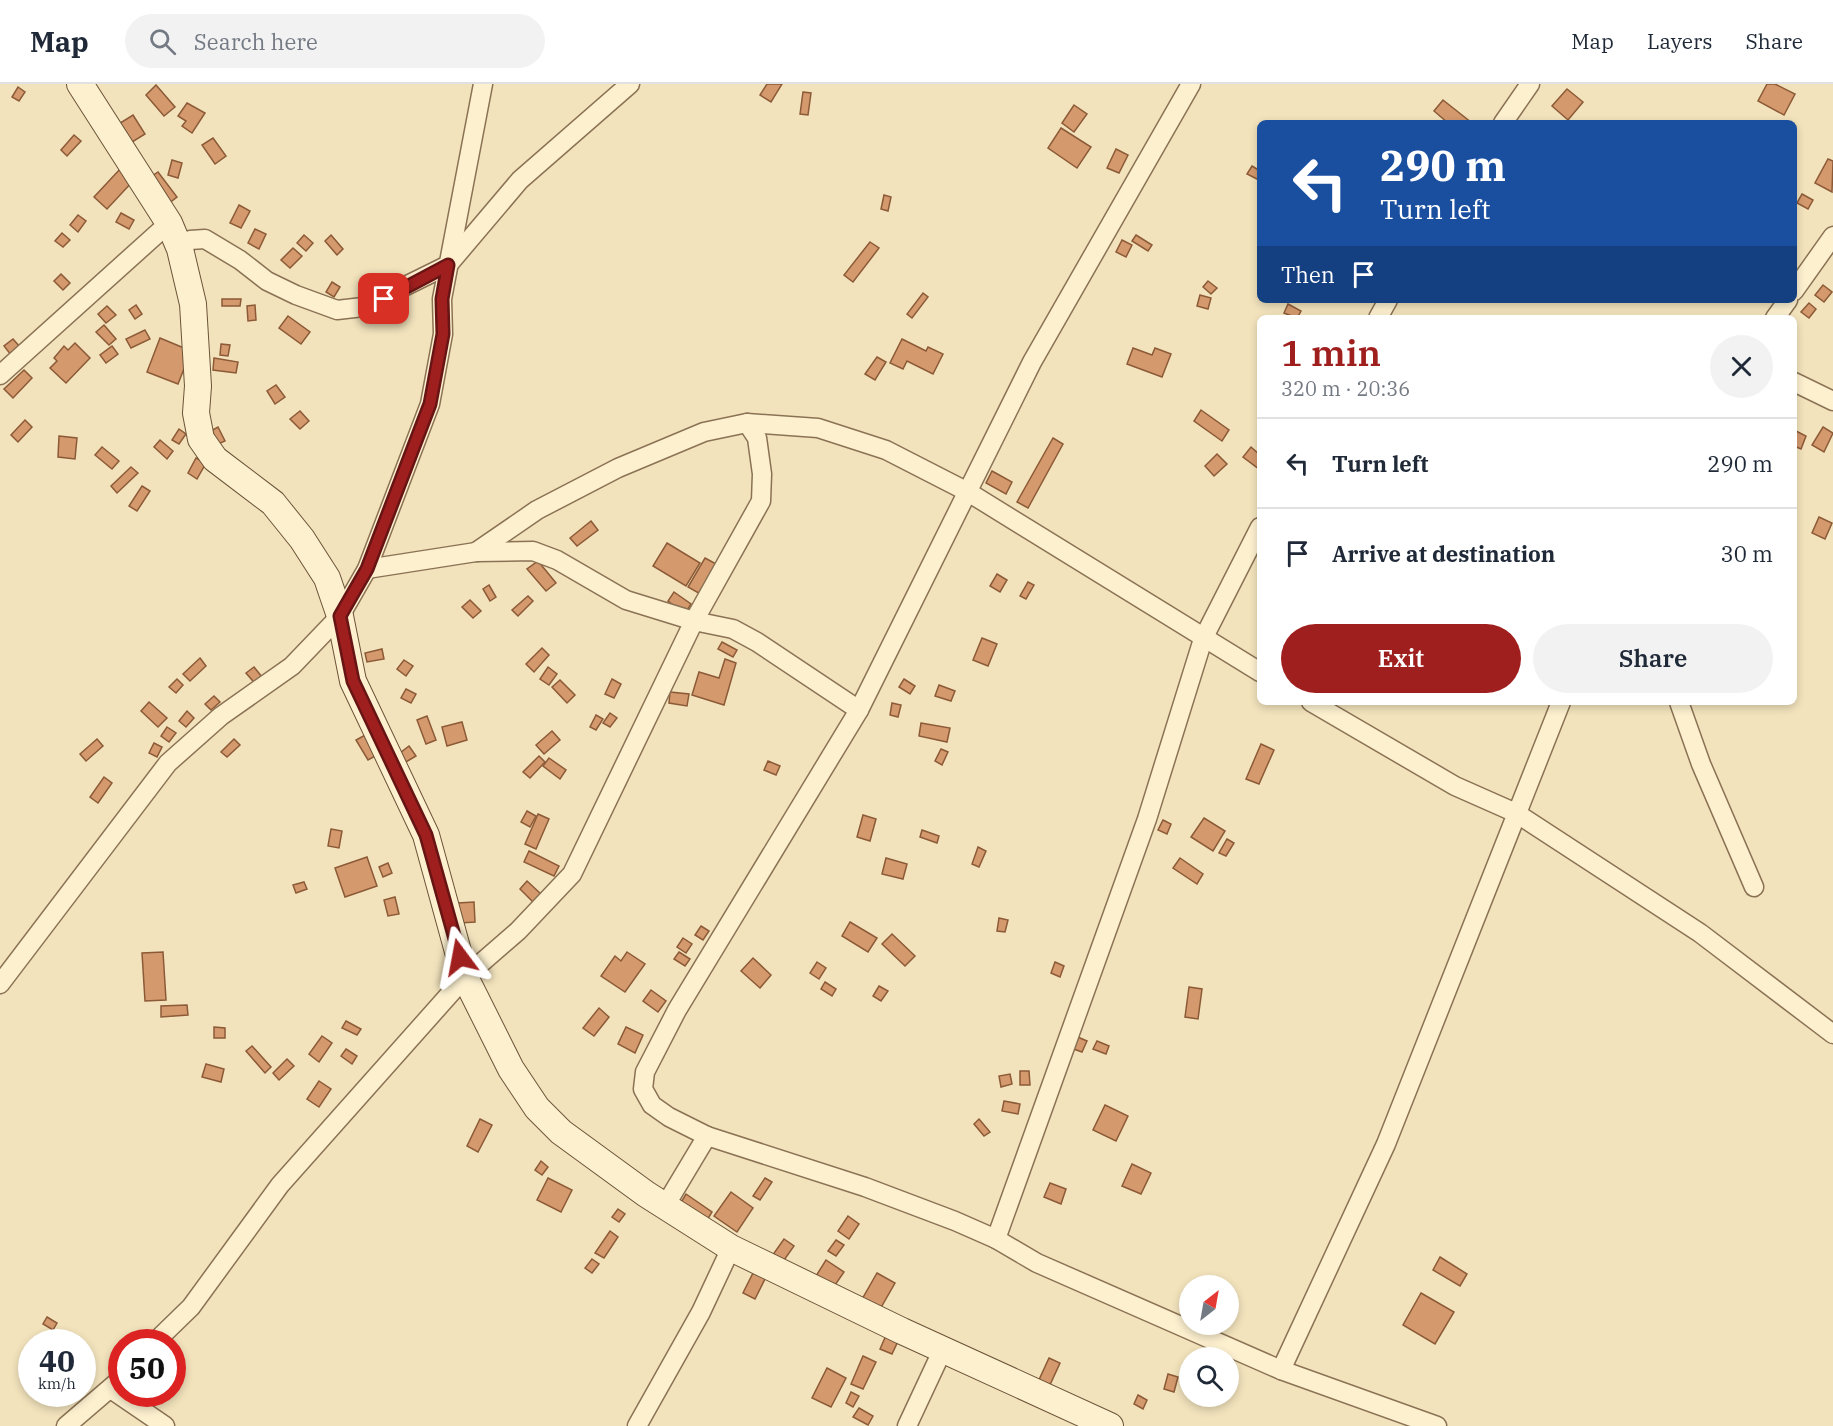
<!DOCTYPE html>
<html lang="en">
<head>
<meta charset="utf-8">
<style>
	body { margin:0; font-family:"IBM Plex Serif",serif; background:#f2f2f3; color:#1f2937; height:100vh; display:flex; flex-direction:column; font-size:22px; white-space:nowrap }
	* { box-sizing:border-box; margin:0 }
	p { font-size:20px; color:#747a83 }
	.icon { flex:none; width:33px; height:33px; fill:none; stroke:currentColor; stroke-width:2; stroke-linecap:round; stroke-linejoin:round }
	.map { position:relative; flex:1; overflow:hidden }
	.details { position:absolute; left:1257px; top:231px; width:540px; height:390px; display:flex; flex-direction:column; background:#fff; border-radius:9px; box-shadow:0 3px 9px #0003 }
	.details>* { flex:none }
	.hud { position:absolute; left:1257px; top:36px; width:540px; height:183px; border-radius:9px; box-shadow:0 3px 9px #0003; background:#1a4fa0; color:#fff; overflow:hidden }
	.needle { width:39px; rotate:31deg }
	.tools { position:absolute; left:1179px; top:1191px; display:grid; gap:12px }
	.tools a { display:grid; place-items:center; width:60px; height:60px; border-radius:50%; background:#fff; box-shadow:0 3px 9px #0003; font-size:30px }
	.speed { position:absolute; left:18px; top:1245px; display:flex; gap:12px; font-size:30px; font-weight:700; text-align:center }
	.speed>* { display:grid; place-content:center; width:78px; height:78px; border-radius:50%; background:#fff; box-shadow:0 3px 9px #0003; line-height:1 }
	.speed small { font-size:15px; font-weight:400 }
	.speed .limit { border:9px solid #d22; background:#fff; color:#111 }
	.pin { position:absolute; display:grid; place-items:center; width:51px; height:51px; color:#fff; margin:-26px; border-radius:12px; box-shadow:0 3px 9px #0006 }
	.me { position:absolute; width:66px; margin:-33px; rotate:347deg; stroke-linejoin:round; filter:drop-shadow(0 0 4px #0008) }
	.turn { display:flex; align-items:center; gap:21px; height:126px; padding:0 24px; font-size:27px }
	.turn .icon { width:78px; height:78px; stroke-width:2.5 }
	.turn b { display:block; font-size:42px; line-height:51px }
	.then { display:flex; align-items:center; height:57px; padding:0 24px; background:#0003; gap:12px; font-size:22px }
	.round { display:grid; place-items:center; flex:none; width:63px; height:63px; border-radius:32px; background:#f2f2f3 }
	.head { display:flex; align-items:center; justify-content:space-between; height:102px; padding:0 24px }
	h1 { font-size:36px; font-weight:600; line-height:45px; color:#9f1f1e }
	.cta { display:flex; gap:12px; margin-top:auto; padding:12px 24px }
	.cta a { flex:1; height:69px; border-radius:36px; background:#9f1f1e; color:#fff; font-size:24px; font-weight:600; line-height:69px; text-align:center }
	.cta a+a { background:#f2f2f3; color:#1f2937 }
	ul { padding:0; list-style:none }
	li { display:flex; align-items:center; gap:18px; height:90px; padding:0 24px; border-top:2px solid #e0e1e3 }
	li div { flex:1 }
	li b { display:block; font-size:22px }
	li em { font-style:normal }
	header { display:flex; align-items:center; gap:36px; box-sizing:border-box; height:84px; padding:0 30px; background:#fff; border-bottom:2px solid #e0e1e3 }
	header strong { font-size:28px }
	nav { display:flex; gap:33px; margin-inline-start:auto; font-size:21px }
	.search { width:420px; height:54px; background:#f2f2f3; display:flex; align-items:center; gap:15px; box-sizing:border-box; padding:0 21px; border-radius:33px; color:#747a83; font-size:22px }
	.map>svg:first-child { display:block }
	.building { fill:#d49a6e; stroke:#8c5a37; stroke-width:1.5 }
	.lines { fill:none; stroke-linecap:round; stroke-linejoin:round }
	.minor-casing { stroke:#8b7254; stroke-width:21 }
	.secondary-casing { stroke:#6c5337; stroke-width:28 }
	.minor { stroke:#fcf0cf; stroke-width:18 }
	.secondary { stroke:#fcf0cf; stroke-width:26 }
	.route-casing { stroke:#671414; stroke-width:15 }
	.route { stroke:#9f1f1e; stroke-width:10 }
</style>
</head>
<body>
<header>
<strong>Map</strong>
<div class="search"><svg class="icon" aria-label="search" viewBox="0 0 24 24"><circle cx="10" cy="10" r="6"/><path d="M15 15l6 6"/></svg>Search here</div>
<nav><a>Map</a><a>Layers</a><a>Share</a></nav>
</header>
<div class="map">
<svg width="1833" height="1342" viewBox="0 0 1833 1342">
	<rect width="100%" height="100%" fill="#f2e3bc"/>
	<g class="building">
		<polygon points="767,0 782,0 771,18 760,11"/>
		<polygon points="1767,0 1775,0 1795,10 1784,31 1758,17"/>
		<polygon points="156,1 175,23 164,32 146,11"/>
		<polygon points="18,3 25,8 19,17 12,13"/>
		<polygon points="1567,5 1583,18 1568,36 1552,22"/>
		<polygon points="803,8 811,9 808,31 800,30"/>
		<polygon points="1443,16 1472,39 1448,39 1434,27"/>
		<polygon points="187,19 205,29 192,49 182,42 186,37 178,32"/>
		<polygon points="1074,21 1087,30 1074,48 1062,39"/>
		<polygon points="133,31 145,50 129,60 117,41"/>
		<polygon points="1061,44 1091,63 1077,84 1048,64"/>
		<polygon points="74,51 81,57 67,72 61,66"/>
		<polygon points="213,54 226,72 215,80 202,61"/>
		<polygon points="1116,65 1128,71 1119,89 1107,84"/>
		<polygon points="1828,75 1833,77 1832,108 1815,99"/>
		<polygon points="172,76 182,79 178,94 168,91"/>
		<polygon points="1252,82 1260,87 1259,96 1247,90"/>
		<polygon points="121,84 134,96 107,125 94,113"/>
		<polygon points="158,88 177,113 168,120 148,95"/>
		<polygon points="1802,110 1813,116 1808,125 1797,119"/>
		<polygon points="884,111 891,113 888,127 881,125"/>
		<polygon points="239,121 250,127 241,144 230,139"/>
		<polygon points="121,129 134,136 129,145 116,138"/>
		<polygon points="78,131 86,137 78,148 70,141"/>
		<polygon points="255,145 266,150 259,165 248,159"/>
		<polygon points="62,149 70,156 63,163 55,157"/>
		<polygon points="304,151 313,159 306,167 297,159"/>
		<polygon points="331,151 343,165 337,171 325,157"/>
		<polygon points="1136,151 1152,161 1148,167 1132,157"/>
		<polygon points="1122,156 1132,161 1126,173 1116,168"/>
		<polygon points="870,158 879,164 853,198 844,191"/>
		<polygon points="293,164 302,172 290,184 281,176"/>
		<polygon points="61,190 70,199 63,206 54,197"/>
		<polygon points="1208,197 1217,204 1211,210 1203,203"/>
		<polygon points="332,198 340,203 334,213 326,208"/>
		<polygon points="1823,201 1832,208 1824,218 1815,211"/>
		<polygon points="923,209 928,213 912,234 907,230"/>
		<polygon points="1200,211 1211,214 1208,225 1197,222"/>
		<polygon points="222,215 241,215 240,222 222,222"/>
		<polygon points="1809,219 1816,225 1809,234 1801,228"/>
		<polygon points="1288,220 1301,227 1297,234 1284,229"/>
		<polygon points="136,221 142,230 135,235 129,226"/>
		<polygon points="255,221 256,236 248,237 247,222"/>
		<polygon points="107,222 116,231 106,239 98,230"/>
		<polygon points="288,232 310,248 301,260 279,244"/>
		<polygon points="104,241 116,255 109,261 96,248"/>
		<polygon points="145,246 150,255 131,264 126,255"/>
		<polygon points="160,254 191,267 178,300 147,288"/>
		<polygon points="13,255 20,263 11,271 4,262"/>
		<polygon points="902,255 926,267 928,263 943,270 933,290 907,277 903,285 890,279"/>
		<polygon points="75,259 90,274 66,299 50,284 57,277 54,274 64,262 68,266"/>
		<polygon points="221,260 230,261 228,272 220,271"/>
		<polygon points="112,262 118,270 106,279 100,271"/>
		<polygon points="1133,264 1152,271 1155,264 1171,270 1162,293 1127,280"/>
		<polygon points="877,273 886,278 875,296 865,290"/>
		<polygon points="214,274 238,278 236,289 213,286"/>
		<polygon points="24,286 32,294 13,314 4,305"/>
		<polygon points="276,301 285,313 275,320 267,307"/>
		<polygon points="1201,326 1229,346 1222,357 1194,337"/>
		<polygon points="300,327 309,337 300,345 290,335"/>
		<polygon points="25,336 32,343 18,358 11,351"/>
		<polygon points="218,343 225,357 216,361 209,348"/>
		<polygon points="1823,343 1833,349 1824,368 1812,361"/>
		<polygon points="179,345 186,350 179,360 172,356"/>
		<polygon points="1796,347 1806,352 1801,365 1794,362"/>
		<polygon points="59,352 77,354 75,375 58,373"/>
		<polygon points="1053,354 1063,360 1028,424 1017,418"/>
		<polygon points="160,356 173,367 167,375 154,363"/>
		<polygon points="102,363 119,377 112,385 95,371"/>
		<polygon points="1251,363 1260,371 1259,385 1243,373"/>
		<polygon points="1217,370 1227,380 1214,392 1205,382"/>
		<polygon points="196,374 206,379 197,395 188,389"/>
		<polygon points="131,383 138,389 117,409 111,402"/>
		<polygon points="992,387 1012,398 1006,410 986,399"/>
		<polygon points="142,402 150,407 137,427 129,422"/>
		<polygon points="1819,433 1832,439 1825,455 1812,449"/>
		<polygon points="591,437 598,446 577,462 570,454"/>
		<polygon points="667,459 700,479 686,502 653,482"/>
		<polygon points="705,474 718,481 702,511 688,503"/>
		<polygon points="538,477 556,499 546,507 527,485"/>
		<polygon points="997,490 1007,496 1000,508 990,502"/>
		<polygon points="1028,498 1034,501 1026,515 1020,512"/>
		<polygon points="489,501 496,513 490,517 483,505"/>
		<polygon points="674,508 691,520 685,530 668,517"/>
		<polygon points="528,512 533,517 518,532 512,526"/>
		<polygon points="470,516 481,527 473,534 462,523"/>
		<polygon points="982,554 997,560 988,582 973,576"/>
		<polygon points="722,558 737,566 733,573 718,565"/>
		<polygon points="542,564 549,571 534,588 526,580"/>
		<polygon points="382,565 384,575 367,578 365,569"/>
		<polygon points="200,574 206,582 190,597 183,590"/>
		<polygon points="725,575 736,579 724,621 692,611 699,588 719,594"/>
		<polygon points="404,576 413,582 406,592 397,585"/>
		<polygon points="254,583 266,598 259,604 246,589"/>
		<polygon points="548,583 557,590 549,601 540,595"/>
		<polygon points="177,595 183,601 176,609 169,603"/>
		<polygon points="612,595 621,600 614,614 605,610"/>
		<polygon points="904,595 915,602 910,610 899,603"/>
		<polygon points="560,596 575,611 567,619 552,603"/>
		<polygon points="939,601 955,607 951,617 935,612"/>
		<polygon points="406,605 416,610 411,619 401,614"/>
		<polygon points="670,608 689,610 687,622 669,619"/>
		<polygon points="214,612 220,618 211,626 205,620"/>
		<polygon points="149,618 167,634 158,643 141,627"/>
		<polygon points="892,619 901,621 898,633 890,631"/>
		<polygon points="187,627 194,634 186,643 179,637"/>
		<polygon points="610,629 617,634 610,643 603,639"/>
		<polygon points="596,631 603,635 596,646 590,643"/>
		<polygon points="427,632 436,656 426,660 417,636"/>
		<polygon points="462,638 467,656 447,662 442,643"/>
		<polygon points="921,639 950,644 947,658 919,652"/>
		<polygon points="167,643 176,649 169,658 161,652"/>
		<polygon points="552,647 560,656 544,670 536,661"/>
		<polygon points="367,650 379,670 368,676 356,656"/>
		<polygon points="97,655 103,662 86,677 80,670"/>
		<polygon points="234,655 240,661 227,673 221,668"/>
		<polygon points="154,659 162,663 157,673 149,669"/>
		<polygon points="1261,660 1274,666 1259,700 1246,695"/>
		<polygon points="409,662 416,672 406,678 400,669"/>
		<polygon points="941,665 948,668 942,681 935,677"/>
		<polygon points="539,672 545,678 530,694 523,688"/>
		<polygon points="549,674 566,686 560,695 543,682"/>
		<polygon points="768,677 780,682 776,691 764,686"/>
		<polygon points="104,693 112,699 98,719 90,713"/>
		<polygon points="527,727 536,732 530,743 521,738"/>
		<polygon points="538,730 549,735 536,765 525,760"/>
		<polygon points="863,731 876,735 870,757 857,753"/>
		<polygon points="1204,734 1225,747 1213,767 1191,753"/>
		<polygon points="1163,736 1171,740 1167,750 1158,746"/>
		<polygon points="331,745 342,747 339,764 328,762"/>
		<polygon points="922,746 939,752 937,759 920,753"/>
		<polygon points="1227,755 1234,759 1226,772 1219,769"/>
		<polygon points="978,763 986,767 979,783 972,780"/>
		<polygon points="529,767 559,782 554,792 524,778"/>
		<polygon points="367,773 377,802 345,813 335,784"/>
		<polygon points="886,774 907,780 903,795 882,790"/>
		<polygon points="1180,774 1203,790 1197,800 1173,784"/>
		<polygon points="388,779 392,789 383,793 379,783"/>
		<polygon points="527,797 542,811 534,819 520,805"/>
		<polygon points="304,798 307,805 296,809 293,801"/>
		<polygon points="395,813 399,830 388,832 384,816"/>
		<polygon points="474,818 475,838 460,839 458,819"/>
		<polygon points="999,834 1008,836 1005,848 997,847"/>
		<polygon points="850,838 877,854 868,868 842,852"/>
		<polygon points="701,842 709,847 703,856 695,851"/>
		<polygon points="892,850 915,872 905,882 882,860"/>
		<polygon points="683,854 692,860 686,869 677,863"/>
		<polygon points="163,868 166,916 145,917 142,869"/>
		<polygon points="627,868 645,880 625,908 601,892 615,872 621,877"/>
		<polygon points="679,868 690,875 685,882 674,875"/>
		<polygon points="753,874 771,891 760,904 741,887"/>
		<polygon points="817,878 826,884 819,895 810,889"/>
		<polygon points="1055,878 1064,882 1060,893 1051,889"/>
		<polygon points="825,898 836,905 832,912 821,905"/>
		<polygon points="879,902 888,907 881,917 873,912"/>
		<polygon points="1189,903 1202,905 1198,935 1185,933"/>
		<polygon points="651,906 666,917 658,928 643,917"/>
		<polygon points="187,921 188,931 161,933 161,922"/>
		<polygon points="599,924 609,933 594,952 583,944"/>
		<polygon points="346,937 361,945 357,951 342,944"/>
		<polygon points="214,943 225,944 225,954 214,954"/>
		<polygon points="626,943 643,951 635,969 618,960"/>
		<polygon points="1073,951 1087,957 1082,968 1068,963"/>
		<polygon points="322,952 332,959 319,978 309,970"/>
		<polygon points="1097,957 1109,962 1106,970 1093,965"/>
		<polygon points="252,962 271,983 265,989 246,967"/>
		<polygon points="346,965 357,972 352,980 341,972"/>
		<polygon points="287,975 294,982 279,996 273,989"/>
		<polygon points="206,980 224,985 221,998 202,993"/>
		<polygon points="1020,987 1029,987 1030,1001 1020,1001"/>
		<polygon points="1010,990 1012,1000 1001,1003 999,992"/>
		<polygon points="319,997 331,1005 319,1023 307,1015"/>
		<polygon points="1004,1017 1020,1020 1018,1030 1002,1027"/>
		<polygon points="1105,1021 1128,1032 1116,1057 1093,1046"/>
		<polygon points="480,1035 492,1041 478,1068 467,1062"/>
		<polygon points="979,1035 990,1048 984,1052 974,1040"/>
		<polygon points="541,1077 548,1083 542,1091 535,1086"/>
		<polygon points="1132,1080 1151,1089 1141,1110 1122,1102"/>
		<polygon points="548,1094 572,1106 561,1128 537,1116"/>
		<polygon points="765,1094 772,1098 760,1116 753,1112"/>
		<polygon points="1050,1099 1066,1105 1061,1120 1044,1113"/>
		<polygon points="731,1108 753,1124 737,1148 714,1132"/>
		<polygon points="686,1110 712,1128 706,1138 680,1120"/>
		<polygon points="618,1125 625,1130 619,1138 612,1133"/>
		<polygon points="848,1132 859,1140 849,1155 838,1147"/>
		<polygon points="610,1147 618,1153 604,1174 595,1169"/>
		<polygon points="784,1155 794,1162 782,1179 772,1172"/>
		<polygon points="836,1156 844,1161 836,1172 828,1167"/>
		<polygon points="1440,1173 1467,1190 1460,1202 1433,1186"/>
		<polygon points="592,1175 599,1180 592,1189 585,1184"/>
		<polygon points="826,1176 844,1188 833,1204 816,1192"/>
		<polygon points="754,1187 766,1193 755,1215 743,1209"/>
		<polygon points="877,1189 895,1199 879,1227 861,1217"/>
		<polygon points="1421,1209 1454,1228 1435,1260 1403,1241"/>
		<polygon points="47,1233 57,1239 53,1246 43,1240"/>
		<polygon points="887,1249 899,1255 892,1270 880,1265"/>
		<polygon points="863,1272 876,1278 863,1305 851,1300"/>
		<polygon points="1049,1274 1060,1279 1049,1303 1038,1298"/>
		<polygon points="827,1284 846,1294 831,1323 812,1314"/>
		<polygon points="1168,1290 1178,1293 1174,1308 1164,1305"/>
		<polygon points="851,1308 859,1312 853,1323 846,1319"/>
		<polygon points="1138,1311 1147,1316 1143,1325 1134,1320"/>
		<polygon points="859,1324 873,1332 868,1341 853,1333"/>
	</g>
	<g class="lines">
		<defs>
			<g id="minor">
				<polyline points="1503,39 1530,0"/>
				<polyline points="180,165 190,156 205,155 240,176 267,197 296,211 337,226 363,223 448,181 520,96 630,0"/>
				<polyline points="1794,207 1833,152"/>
				<polyline points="1378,234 1388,216"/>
				<polyline points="1775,234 1788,216"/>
				<polyline points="0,291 169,139"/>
				<polyline points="1794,298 1833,317"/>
				<polyline points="476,468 537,426 618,384 704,348 747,339 818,344 886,366 968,408 1260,588"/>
				<polyline points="367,485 476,468 533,467 557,476 626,516 694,537 733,545 757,558 859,626"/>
				<polyline points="1311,618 1455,702 1516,729 1700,849 1833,950"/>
				<polyline points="1679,618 1701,680 1754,803"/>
				<polyline points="0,900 168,679 221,632 292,582 340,532 367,485 430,320 443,250 442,215 483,0"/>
				<polyline points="707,1052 865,1103 955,1137 996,1155 1037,1179 1281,1286 1437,1342"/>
				<polyline points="665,1122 707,1052 669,1033 652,1021 643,1005 645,988 677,926 859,626 1032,278 1191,0"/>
				<polyline points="996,1155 1147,735 1203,555 1260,443"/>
				<polyline points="155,1258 191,1223 280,1101 465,893 518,847 572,790 694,537 761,417 762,390 757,354 747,339"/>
				<polyline points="1281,1286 1386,1060 1561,618"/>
				<polyline points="111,1305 165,1342"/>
				<polyline points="66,1342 122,1294"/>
				<polyline points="637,1342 701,1228 731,1164"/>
				<polyline points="907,1342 943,1265"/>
			</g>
			<polyline id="secondary" points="80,0 169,139 180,165 193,220 198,302 196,329 201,355 215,375 273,419 302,455 327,494 340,532 353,597 426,751 465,893 511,985 537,1024 561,1048 646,1110 731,1164 902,1247 1110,1342"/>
		</defs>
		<use href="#minor" class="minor-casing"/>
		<use href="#secondary" class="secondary-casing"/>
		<use href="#minor" class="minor"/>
		<use href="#secondary" class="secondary"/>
	</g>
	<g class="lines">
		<defs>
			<polyline id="route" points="384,215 448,181 442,215 443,250 430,320 367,485 340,532 353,597 426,751 460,873"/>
		</defs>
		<use href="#route" class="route-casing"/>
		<use href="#route" class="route"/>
	</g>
</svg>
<div class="tools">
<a><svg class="needle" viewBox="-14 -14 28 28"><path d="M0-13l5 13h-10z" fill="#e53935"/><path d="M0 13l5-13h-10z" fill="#747a83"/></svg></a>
<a><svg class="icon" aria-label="search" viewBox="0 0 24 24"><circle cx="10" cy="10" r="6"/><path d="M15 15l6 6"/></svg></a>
</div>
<div class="speed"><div>40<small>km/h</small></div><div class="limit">50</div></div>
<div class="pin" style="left:384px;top:215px;background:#d93025"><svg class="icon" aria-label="arrive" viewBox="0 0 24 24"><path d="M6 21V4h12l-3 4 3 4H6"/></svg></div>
<svg class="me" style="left:460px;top:873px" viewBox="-20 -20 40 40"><path d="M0-17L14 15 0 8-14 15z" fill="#9f1f1e" stroke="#fff" stroke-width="4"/></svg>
<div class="hud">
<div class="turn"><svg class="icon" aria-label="left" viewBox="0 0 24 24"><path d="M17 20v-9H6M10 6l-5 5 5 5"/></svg><div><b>290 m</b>Turn left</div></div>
<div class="then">Then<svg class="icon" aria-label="arrive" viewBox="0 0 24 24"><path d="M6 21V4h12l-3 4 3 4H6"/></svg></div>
</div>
<section class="details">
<div class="head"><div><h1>1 min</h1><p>320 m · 20:36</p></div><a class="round"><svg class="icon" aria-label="close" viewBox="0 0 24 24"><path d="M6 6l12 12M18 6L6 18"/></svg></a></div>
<ul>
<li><svg class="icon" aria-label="left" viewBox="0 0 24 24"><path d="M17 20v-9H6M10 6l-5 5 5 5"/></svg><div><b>Turn left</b></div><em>290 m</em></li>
<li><svg class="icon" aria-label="arrive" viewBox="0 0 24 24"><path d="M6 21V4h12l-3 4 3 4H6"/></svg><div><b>Arrive at destination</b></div><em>30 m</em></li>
</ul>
<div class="cta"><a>Exit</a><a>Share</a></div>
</section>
</div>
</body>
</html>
